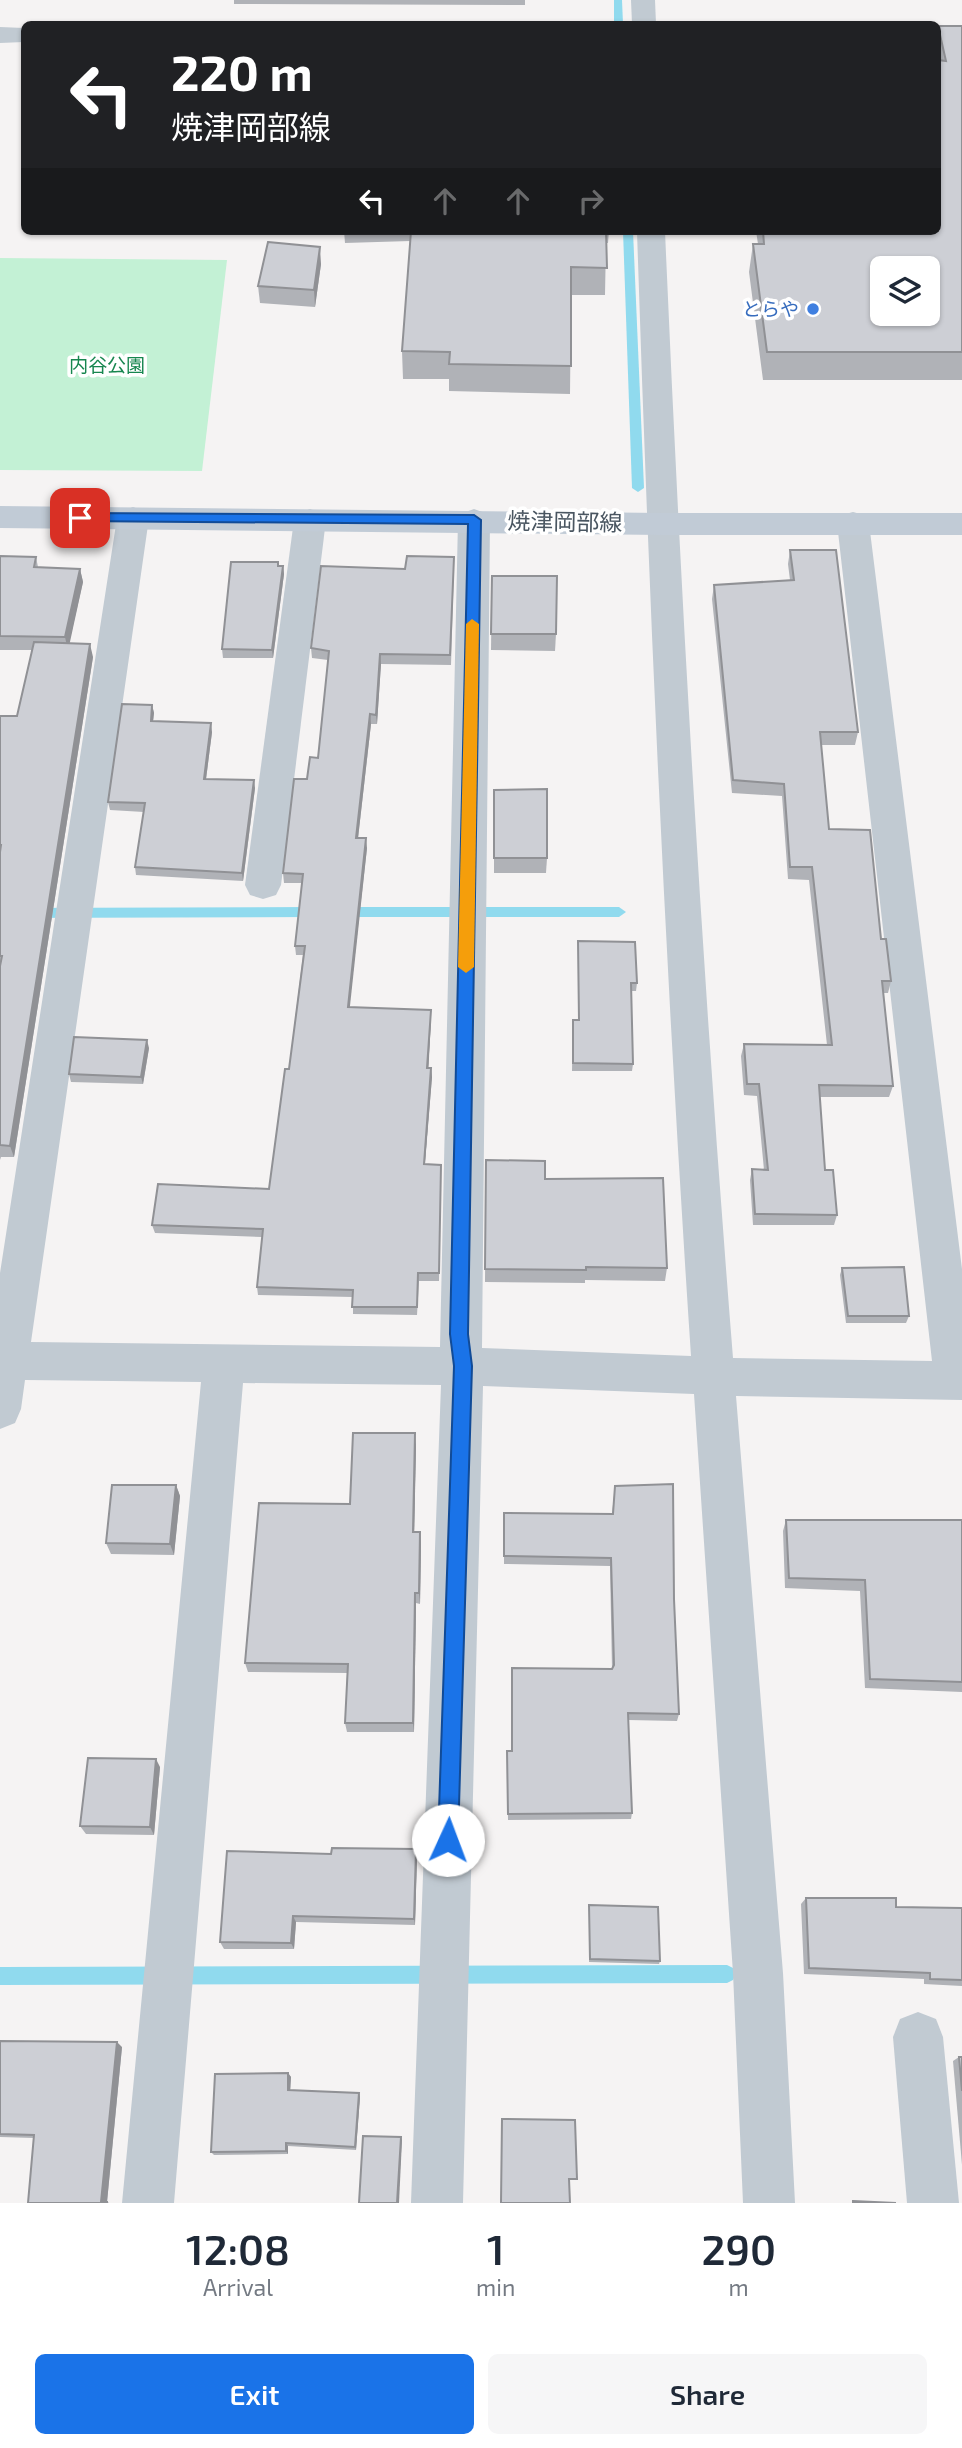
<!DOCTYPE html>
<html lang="en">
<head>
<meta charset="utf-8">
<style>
	body { margin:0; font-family:"Exo 2","Noto Sans JP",sans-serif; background:#f6f6f7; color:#1f2937; height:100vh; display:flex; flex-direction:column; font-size:26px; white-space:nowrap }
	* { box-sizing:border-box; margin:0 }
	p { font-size:23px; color:#747a83 }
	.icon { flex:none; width:38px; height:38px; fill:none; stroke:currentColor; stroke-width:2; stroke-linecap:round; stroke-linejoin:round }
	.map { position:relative; height:2203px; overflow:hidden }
	.side { display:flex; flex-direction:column; background:#fff; flex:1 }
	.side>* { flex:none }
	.top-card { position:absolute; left:21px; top:21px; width:920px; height:214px; border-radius:10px; box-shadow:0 2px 5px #0004; background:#202124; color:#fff; overflow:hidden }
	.controls { position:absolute; left:870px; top:256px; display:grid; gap:14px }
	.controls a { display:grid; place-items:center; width:70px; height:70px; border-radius:10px; background:#fff; box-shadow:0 2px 5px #0004; font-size:35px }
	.pin { position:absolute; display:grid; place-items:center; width:60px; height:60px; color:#fff; margin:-30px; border-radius:14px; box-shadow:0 4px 10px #0006 }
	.me { position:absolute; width:77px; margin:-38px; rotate:2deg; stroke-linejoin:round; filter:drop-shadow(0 0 5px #0008) }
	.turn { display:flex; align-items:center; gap:24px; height:147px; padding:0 35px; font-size:32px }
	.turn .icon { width:91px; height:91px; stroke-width:2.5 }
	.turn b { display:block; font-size:49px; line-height:60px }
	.lanes { display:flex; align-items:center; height:66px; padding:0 35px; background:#0003; justify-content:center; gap:35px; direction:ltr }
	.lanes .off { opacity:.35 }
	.eta { display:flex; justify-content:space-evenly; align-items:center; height:119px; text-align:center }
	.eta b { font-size:42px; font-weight:600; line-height:49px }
	.cta { display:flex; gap:14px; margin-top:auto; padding:14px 35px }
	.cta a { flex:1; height:80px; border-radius:10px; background:#1a73e8; color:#fff; font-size:28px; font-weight:600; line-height:80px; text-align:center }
	.cta a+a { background:#f6f6f7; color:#1f2937 }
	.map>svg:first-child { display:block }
	.green { fill:#c3f1d5 }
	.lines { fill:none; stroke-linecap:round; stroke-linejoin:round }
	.stream { fill:#90daee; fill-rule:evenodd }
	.minor { fill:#c1cad2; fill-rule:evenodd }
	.secondary { fill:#c1cbd6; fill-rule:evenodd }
	.wall { fill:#b0b2b7 }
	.shaded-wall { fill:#909195 }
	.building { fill:#cdcfd5; stroke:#909195; stroke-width:2; fill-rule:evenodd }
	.route { fill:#1a73e8; stroke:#114b97; stroke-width:2 }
	.slow { fill:#f59e0b }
	.shop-dot { fill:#3f7fe0; stroke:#fff; stroke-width:2.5 }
	.labels { text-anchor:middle; stroke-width:7; stroke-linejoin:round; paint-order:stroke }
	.far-shop-label { font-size:19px; fill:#366cbe; stroke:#fff; text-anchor:end }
	.far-park-label { font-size:19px; fill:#17864f; stroke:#fff }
	.street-label { font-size:23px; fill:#4a5661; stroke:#fff }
</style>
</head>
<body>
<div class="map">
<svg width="962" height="2203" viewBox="0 0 962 2203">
	<rect width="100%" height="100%" fill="#f5f3f3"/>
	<polygon class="green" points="0,258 227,260 202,471 0,470"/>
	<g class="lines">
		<g class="stream">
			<polygon points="614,0 622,0 623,24 614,24"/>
			<polygon points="623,231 633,231 644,488 638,492 632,488"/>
			<polygon points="317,907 324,912 317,917 0,918 0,908"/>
			<polygon points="341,907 619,907 626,912 619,917 341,917 334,912"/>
			<polygon points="727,1965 733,1968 736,1974 733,1980 727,1983 0,1985 0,1967"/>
		</g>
		<g class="minor">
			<polygon points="631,0 655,0 656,24 632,24"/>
			<polygon points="0,27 24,28 24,42 0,43"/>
			<path d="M 637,231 L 665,231 C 681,607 703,983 733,1358 L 932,1361 L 837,523 L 842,515 L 853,512 L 864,515 L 869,523 L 962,1269 L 962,1400 L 736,1396 L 783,1973 L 795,2203 L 743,2203 L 733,1973 L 694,1394 L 483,1386 L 463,2203 L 411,2203 L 441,1385 L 243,1383 L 174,2203 L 122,2203 L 201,1382 L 25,1380 L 21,1409 L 15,1423 L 0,1429 L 0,1273 L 117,518 L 122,511 L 133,507 L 144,511 L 149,518 L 31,1342 L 440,1347 L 458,520 L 463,513 L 474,509 L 485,513 L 490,520 L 482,1348 L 691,1356 C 666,981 649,606 637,231 Z"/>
			<polygon points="310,509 321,513 326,520 281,885 276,895 263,899 250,895 245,885 294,520 299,513"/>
			<polygon points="918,2012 936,2019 943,2037 959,2203 907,2203 893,2037 900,2019"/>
		</g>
		<polygon class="secondary" points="0,506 662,513 962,513 962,535 662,535 0,528"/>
	</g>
	<g class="wall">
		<polygon points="234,0 525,0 525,5 234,4"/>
		<polygon points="938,26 962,26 962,380 763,380 749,272 753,244 758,244 756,231 938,231"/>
		<polygon points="344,231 609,231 608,243 606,243 605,295 571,295 570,394 449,391 449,379 403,379 402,351 410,241 345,243"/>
		<polygon points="321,264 315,307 260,303 258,286"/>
		<polygon points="790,550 858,732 855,745 821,745 829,829 881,939 891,981 888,993 883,993 893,1086 889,1097 820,1097 825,1170 837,1215 834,1225 753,1225 750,1180 752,1169 764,1170 757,1096 744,1095 741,1056 744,1044 827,1045 809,880 788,879 782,796 732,793 712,599 714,585 790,580 788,564"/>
		<polygon points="0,556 36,557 38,567 80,569 83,582 69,643 93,657 14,1157 1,1157 0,1160 0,716 17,716 32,650 0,650"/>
		<polygon points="278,566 283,566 284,574 273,658 223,658 222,649"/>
		<polygon points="454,567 451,665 381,664 377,724 371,724 358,838 367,848 349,1007 431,1019 428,1068 431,1068 432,1077 425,1164 441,1173 439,1281 419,1281 417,1315 353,1314 353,1297 258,1295 257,1287 262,1237 155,1233 152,1225 269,1189 289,1069 303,955 296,955 295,946 302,883 284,883 283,873 307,779 318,758 328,660 312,658 311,648 405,569"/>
		<polygon points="492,576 556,634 555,651 491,650"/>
		<polygon points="152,705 154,713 153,721 212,732 206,779 255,788 243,881 136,875 135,867 144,812 110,810 108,802"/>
		<polygon points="494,790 547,858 546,873 494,873"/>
		<polygon points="578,941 637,983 636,991 631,991 633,1064 632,1071 572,1071 573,1020 578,1020"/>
		<polygon points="149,1048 143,1084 71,1082 69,1074"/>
		<polygon points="486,1160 545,1179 667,1268 665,1281 585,1280 585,1283 485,1282"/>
		<polygon points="842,1268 909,1316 906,1323 846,1323 840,1275"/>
		<polygon points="416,1445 414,1532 420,1532 421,1543 420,1604 416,1603 414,1732 347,1732 345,1723 347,1673 248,1672 245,1663 350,1504"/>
		<polygon points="176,1485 180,1496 174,1555 111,1554 106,1543"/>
		<polygon points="615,1486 674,1599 679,1714 677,1721 628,1720 632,1813 631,1819 508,1820 507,1751 511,1751 612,1669 610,1566 504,1564 504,1513 612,1514"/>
		<polygon points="786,1520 962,1520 962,1692 865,1688 860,1591 785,1588 783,1531"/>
		<polygon points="160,1767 154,1835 86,1834 80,1826"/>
		<polygon points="417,1857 415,1925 296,1922 294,1949 224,1949 220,1942"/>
		<polygon points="806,1898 896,1907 962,1908 962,1986 924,1984 924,1979 804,1974 801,1904"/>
		<polygon points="589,1905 660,1961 659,1964 589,1962"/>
		<polygon points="0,2041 122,2047 107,2202 28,2203 34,2138 0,2137"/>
		<polygon points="959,2057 962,2057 962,2165 953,2061"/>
		<polygon points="288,2073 291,2077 290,2090 359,2093 360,2097 356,2150 288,2146 288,2154 214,2155 211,2152"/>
	</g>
	<g class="shaded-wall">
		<polygon points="320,247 321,264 315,307 314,290"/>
		<polygon points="283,566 284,574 273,658 272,650"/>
		<polygon points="80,569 83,582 68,651 65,637"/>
		<polygon points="90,644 93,657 14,1157 10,1146"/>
		<polygon points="380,654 381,664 377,724 376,715"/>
		<polygon points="152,705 154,713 152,730 151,721"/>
		<polygon points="370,714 371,724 357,847 356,838"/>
		<polygon points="211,723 212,732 205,787 204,779"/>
		<polygon points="254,780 255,788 243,881 242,873"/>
		<polygon points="366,838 367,848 349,1015 348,1007"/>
		<polygon points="431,1010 431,1019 428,1077 427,1068"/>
		<polygon points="147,1040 149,1048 143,1084 141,1077"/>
		<polygon points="431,1068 432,1077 424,1173 424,1164"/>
		<polygon points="415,1433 416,1445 414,1543 413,1532"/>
		<polygon points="176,1485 180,1496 174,1555 170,1544"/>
		<polygon points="420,1532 421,1543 420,1604 419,1593"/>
		<polygon points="415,1593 416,1603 414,1732 413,1723"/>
		<polygon points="156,1759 160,1767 154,1835 150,1827"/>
		<polygon points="416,1849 417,1857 415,1925 414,1919"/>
		<polygon points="293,1916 296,1922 294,1949 291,1943"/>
		<polygon points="117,2042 122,2047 107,2202 109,2203 104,2203 101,2202"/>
		<polygon points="288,2073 291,2077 290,2094 288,2090"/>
		<polygon points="359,2093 360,2097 356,2150 355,2147"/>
		<polygon points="401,2137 402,2140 399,2203 397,2203"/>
		<polygon points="286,2143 288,2146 288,2154 286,2151"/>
	</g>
	<g class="building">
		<path d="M 938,26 L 962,26 L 962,352 L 767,352 L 753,244 L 764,244 L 763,231 L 938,231 L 938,60 L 946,61 ZM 882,268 L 928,268 L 928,313 L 882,313 Z"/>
		<polygon points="411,231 606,231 607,268 571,267 571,366 449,364 450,352 402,351"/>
		<polygon points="268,242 320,247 314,290 258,286"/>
		<polygon points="790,550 836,550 858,732 820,732 829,829 870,830 881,939 886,939 891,981 882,981 893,1086 819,1085 825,1170 833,1170 837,1215 755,1214 752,1169 768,1170 759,1084 747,1084 744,1044 832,1045 812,867 790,867 784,784 733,780 714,585 794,580"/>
		<polygon points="0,556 36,557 34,567 80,569 65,637 0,636"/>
		<polygon points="407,556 454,557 450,655 380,654 376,715 370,714 356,838 366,838 348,1007 431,1010 427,1068 431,1068 424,1164 441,1165 439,1273 418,1273 417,1307 352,1307 353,1290 257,1287 263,1229 152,1225 158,1184 269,1189 285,1069 289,1069 305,946 295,946 303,874 283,873 294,779 307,779 310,757 318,758 329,651 311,648 321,566 405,569"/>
		<polygon points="231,562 278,562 278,566 283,566 272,650 222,649"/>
		<polygon points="492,576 557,576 556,634 491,634"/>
		<polygon points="34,642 90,644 10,1146 0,1145 0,966 2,956 0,956 0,852 1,845 0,845 0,716 17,716"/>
		<polygon points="122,704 152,705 151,721 211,723 204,779 254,780 242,873 135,867 145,803 108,802"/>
		<polygon points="547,789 547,858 494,858 494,790"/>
		<polygon points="578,941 635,942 637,983 631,983 633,1064 573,1063 573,1020 579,1020"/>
		<polygon points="74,1037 147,1040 141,1077 69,1074"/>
		<polygon points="486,1160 545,1161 545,1179 663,1178 667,1268 586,1267 586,1270 485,1269"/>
		<polygon points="904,1267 909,1316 848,1316 842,1268"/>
		<polygon points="353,1433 415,1433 413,1532 420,1532 419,1593 415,1593 413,1723 345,1723 348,1664 245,1663 259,1503 350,1504"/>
		<polygon points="673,1484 674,1599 679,1714 628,1713 632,1813 508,1814 507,1751 512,1751 512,1668 612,1669 614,1665 611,1558 504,1556 504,1513 613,1514 615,1486"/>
		<polygon points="112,1485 176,1485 170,1544 106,1543"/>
		<polygon points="786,1520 962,1520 962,1682 870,1679 865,1580 789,1578"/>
		<polygon points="88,1758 156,1759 150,1827 80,1826"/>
		<polygon points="332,1848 416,1849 414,1919 293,1916 291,1943 220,1942 227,1851 331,1854"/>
		<polygon points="806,1898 896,1898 896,1907 962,1908 962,1980 930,1979 930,1973 809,1968"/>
		<polygon points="589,1905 658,1907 660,1961 590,1959"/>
		<polygon points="0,2041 117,2042 101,2202 107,2202 107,2203 28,2203 34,2135 0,2134"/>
		<polygon points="959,2057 962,2057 962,2091"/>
		<polygon points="288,2073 288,2090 359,2093 355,2147 286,2143 286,2151 211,2152 215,2074"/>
		<polygon points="502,2119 575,2120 577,2179 569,2179 570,2203 501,2203"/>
		<polygon points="363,2136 401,2137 397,2203 359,2203"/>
		<polygon points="853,2201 896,2203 853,2203"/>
	</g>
	<polygon class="route" points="80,513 474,515 481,520 468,1334 472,1366 458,1840 455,1847 448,1850 441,1847 438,1840 454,1366 450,1334 468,524 75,521 75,515"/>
	<polygon class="slow" points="472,619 479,624 474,967 466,973 458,967 466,624"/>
	<circle class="shop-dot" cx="813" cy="309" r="7"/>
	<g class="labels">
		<g class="far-shop-label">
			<text x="799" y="316">とらや</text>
		</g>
		<g class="far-park-label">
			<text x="107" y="372">内谷公園</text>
		</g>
		<g class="street-label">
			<text transform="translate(565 522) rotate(1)" y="8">焼津岡部線</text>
		</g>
	</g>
</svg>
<div class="controls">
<a><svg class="icon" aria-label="layers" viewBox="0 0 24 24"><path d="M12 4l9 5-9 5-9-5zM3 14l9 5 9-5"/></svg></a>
</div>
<div class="pin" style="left:80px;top:518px;background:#d93025"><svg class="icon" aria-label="arrive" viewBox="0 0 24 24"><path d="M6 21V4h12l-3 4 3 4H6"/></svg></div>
<svg class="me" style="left:448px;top:1840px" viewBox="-20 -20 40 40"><circle r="19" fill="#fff"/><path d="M0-13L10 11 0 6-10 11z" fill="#1a73e8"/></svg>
<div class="top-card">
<div class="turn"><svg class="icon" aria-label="left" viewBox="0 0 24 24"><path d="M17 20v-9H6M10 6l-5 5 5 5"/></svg><div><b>220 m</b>焼津岡部線</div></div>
<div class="lanes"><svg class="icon" aria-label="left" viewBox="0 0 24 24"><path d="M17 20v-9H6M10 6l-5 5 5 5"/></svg><svg class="icon off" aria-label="ahead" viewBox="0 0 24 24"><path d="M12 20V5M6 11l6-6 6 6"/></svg><svg class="icon off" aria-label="ahead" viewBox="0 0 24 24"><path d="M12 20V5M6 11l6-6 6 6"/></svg><svg class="icon off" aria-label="right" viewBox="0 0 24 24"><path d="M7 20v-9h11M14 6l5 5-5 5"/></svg></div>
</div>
</div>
<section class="side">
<div class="eta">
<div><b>12:08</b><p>Arrival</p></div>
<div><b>1</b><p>min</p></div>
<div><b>290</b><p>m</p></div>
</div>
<div class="cta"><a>Exit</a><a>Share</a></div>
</section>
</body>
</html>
